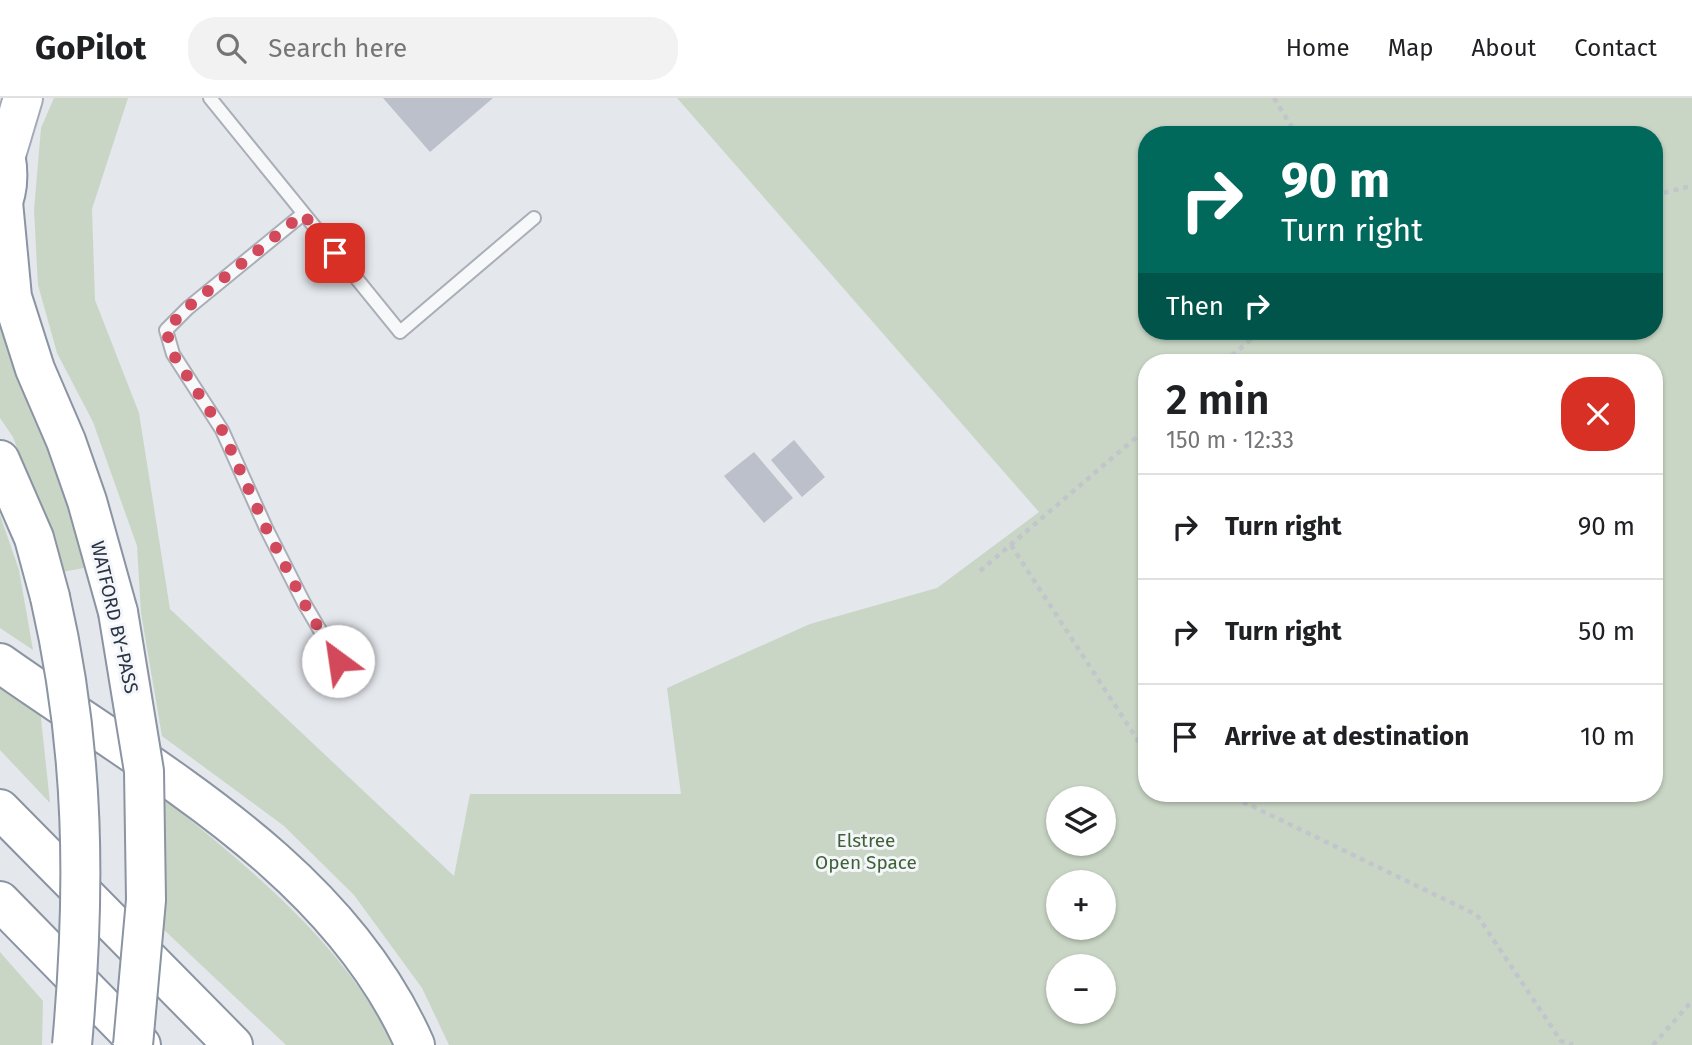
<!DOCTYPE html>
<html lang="en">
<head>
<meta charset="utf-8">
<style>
	body { margin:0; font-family:"Fira Sans",sans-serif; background:#f2f2f2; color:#202124; height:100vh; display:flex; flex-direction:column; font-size:26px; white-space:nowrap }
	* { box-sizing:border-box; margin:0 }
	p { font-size:23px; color:#757577 }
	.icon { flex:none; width:38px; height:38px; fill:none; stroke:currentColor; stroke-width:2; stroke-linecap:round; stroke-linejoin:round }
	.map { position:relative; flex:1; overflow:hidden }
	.details { position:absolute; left:1138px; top:256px; width:525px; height:448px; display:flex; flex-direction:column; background:#fff; border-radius:28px; box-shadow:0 2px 5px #0004 }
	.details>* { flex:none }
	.hud { position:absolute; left:1138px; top:28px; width:525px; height:214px; border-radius:28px; box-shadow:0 2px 5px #0004; background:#00695c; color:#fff; overflow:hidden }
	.tools { position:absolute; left:1046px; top:688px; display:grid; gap:14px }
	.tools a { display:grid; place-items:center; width:70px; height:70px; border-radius:50%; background:#fff; box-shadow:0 2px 5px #0004; font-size:35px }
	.pin { position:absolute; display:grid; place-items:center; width:60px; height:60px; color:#fff; margin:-30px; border-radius:14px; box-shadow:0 4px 10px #0006 }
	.me { position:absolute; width:77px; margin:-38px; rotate:329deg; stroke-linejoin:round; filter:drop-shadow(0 0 5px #0008) }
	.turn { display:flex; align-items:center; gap:24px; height:147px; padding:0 28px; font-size:32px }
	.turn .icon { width:91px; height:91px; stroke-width:2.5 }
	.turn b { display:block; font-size:49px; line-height:60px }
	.then { display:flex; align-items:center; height:66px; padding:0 28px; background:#0003; gap:14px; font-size:26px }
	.round { display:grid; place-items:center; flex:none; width:74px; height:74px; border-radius:28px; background:#f2f2f2 }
	.summary { display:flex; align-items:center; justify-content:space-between; height:119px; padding:0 28px }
	h1 { font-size:42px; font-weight:600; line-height:52px }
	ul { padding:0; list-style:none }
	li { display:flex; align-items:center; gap:21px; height:105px; padding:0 28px; border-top:2px solid #e0e0e0 }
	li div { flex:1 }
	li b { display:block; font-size:26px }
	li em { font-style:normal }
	header { display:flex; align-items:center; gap:42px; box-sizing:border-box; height:98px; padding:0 35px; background:#fff; border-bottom:2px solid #e0e0e0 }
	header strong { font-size:33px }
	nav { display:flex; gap:38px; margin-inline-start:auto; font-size:24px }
	.search { width:490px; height:63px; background:#f2f2f2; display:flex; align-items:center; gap:18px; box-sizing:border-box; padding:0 24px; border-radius:28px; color:#757577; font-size:26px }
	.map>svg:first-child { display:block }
	.green { fill:#c9d6c5; fill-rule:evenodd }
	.building { fill:#bbc0ca }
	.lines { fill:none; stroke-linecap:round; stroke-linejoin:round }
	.service-casing { stroke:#a9aeb7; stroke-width:16 }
	.primary-casing { stroke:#a3abb8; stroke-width:42 }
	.trunk-casing { stroke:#8b94a3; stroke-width:42 }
	.motorway-casing { stroke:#8b94a3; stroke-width:42 }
	.path { stroke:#c2c5cb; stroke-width:4.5; stroke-dasharray:5 5; stroke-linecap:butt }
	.service { stroke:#f7f8fa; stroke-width:12 }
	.primary { stroke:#fff; stroke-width:38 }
	.trunk { stroke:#fff; stroke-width:38 }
	.motorway { stroke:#fff; stroke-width:38 }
	.trunk-bridge-casing { stroke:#8b94a3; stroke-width:42; stroke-linecap:butt }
	.trunk-bridge { stroke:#fff; stroke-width:38 }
	.route { stroke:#d1495b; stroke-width:12; stroke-dasharray:0 21.6 }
	.labels { text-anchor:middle; stroke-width:6; stroke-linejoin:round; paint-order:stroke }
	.street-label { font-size:19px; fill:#2b3445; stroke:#f4f6f9 }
	.park-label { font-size:19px; fill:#3f6138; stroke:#f4f6f9 }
</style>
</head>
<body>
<header>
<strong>GoPilot</strong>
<div class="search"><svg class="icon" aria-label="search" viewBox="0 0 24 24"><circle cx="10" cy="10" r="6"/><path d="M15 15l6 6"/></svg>Search here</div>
<nav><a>Home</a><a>Map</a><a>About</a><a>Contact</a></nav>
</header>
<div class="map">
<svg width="1692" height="947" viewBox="0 0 1692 947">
	<rect width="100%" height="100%" fill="#e4e7ec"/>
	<g class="green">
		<path d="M 54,0 L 128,0 L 92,111 L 95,202 L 139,315 L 170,511 L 454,778 L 470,696 L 681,696 L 667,590 L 810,526 L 937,490 L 1039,414 L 677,0 L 1692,0 L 1692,947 L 449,947 L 422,890 L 354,797 L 284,728 L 162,638 L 141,515 L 137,448 L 93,324 L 57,255 L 38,187 L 34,112 L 41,30 ZM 1146,37 L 1654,37 L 1654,233 L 1146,233 ZM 1654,264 L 1654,695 L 1146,695 L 1146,264 ZM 1059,700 L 1104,700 L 1104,746 L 1059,746 ZM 1104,784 L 1104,830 L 1059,830 L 1059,784 ZM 1104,868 L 1104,914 L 1059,914 L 1059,868 Z"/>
		<polygon points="0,230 46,332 89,469 62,474 13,339 0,320"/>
		<polygon points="0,417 19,472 33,552 0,530"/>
		<polygon points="0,583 40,611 50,705 0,652"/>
		<path d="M 162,699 C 248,769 344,845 393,947 L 286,947 L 162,830 Z"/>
		<polygon points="0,854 43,903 42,947 0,947"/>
	</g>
	<g class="building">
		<polygon points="383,0 493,0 430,54"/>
		<polygon points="794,342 825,379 802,399 771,362"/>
		<polygon points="754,354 793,400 764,425 724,378"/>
	</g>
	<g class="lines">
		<defs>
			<g id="service">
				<polyline points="210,0 400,234 534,120"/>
				<polyline points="303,116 188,210 166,232 173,256 222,332 266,430 304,505 338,563"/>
			</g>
			<polyline id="primary" points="6,57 23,0"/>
			<g id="trunk">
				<path d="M 0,38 C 8,61 11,88 0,111"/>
				<polyline points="3,104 12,199 35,271 66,343 87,403 118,514"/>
				<polyline points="0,362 34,440 50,499"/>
			</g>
			<g id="motorway">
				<path d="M 0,565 C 151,672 337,769 415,947"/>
				<polyline points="0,711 233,947"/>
				<polyline points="0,803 141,947"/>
			</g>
		</defs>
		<use href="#service" class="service-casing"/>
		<use href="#primary" class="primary-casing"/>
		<use href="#trunk" class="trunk-casing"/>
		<use href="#motorway" class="motorway-casing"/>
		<g class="path">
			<polyline points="1274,0 1297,37"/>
			<polyline points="1654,97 1692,88"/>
			<polyline points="1224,264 1261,233"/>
			<polyline points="1011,447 1146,655"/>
			<polyline points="980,473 1146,331"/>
			<polyline points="1225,695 1477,817 1561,943 1573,947"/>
			<polyline points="1653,947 1692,903"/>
		</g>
		<use href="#service" class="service"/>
		<use href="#primary" class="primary"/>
		<use href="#trunk" class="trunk"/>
		<use href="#motorway" class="motorway"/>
		<defs>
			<g id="trunk-bridge">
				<path d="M 50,499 C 85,651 86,792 72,947"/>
				<polyline points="118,514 144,673 146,802 133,947"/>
			</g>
		</defs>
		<use href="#trunk-bridge" class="trunk-bridge-casing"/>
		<use href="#trunk-bridge" class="trunk-bridge"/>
	</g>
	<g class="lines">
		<polyline class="route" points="335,155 303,116 188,209 166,232 173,256 222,332 266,430 304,505 338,563"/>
	</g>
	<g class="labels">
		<g class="street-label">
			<text transform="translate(115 519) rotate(77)" y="7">WATFORD BY-PASS</text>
		</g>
		<g class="park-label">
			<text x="866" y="749">Elstree<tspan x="866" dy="22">Open Space</tspan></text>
		</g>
	</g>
</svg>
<div class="tools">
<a><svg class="icon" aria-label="layers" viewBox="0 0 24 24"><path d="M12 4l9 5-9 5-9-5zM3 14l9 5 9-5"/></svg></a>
<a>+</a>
<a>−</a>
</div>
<div class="pin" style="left:335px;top:155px;background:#d93025"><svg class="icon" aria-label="arrive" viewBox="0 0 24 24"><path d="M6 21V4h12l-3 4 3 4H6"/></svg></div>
<svg class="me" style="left:338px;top:563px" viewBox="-20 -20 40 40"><circle r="19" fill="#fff"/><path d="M0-13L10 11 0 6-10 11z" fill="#d1495b"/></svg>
<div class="hud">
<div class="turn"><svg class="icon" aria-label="right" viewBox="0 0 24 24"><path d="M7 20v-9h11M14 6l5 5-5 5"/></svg><div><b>90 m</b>Turn right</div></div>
<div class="then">Then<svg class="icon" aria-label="right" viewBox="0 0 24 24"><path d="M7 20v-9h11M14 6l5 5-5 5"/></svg></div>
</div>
<section class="details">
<div class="summary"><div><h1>2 min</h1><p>150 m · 12:33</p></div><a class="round" style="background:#d93025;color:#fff"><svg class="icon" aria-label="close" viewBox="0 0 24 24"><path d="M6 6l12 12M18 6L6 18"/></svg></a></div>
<ul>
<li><svg class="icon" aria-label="right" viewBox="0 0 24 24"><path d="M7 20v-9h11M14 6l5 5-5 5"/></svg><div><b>Turn right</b></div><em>90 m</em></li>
<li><svg class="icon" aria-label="right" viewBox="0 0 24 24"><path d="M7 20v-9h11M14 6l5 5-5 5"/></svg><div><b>Turn right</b></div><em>50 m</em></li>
<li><svg class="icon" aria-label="arrive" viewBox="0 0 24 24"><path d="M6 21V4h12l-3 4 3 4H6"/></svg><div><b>Arrive at destination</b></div><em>10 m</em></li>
</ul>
</section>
</div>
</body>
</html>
